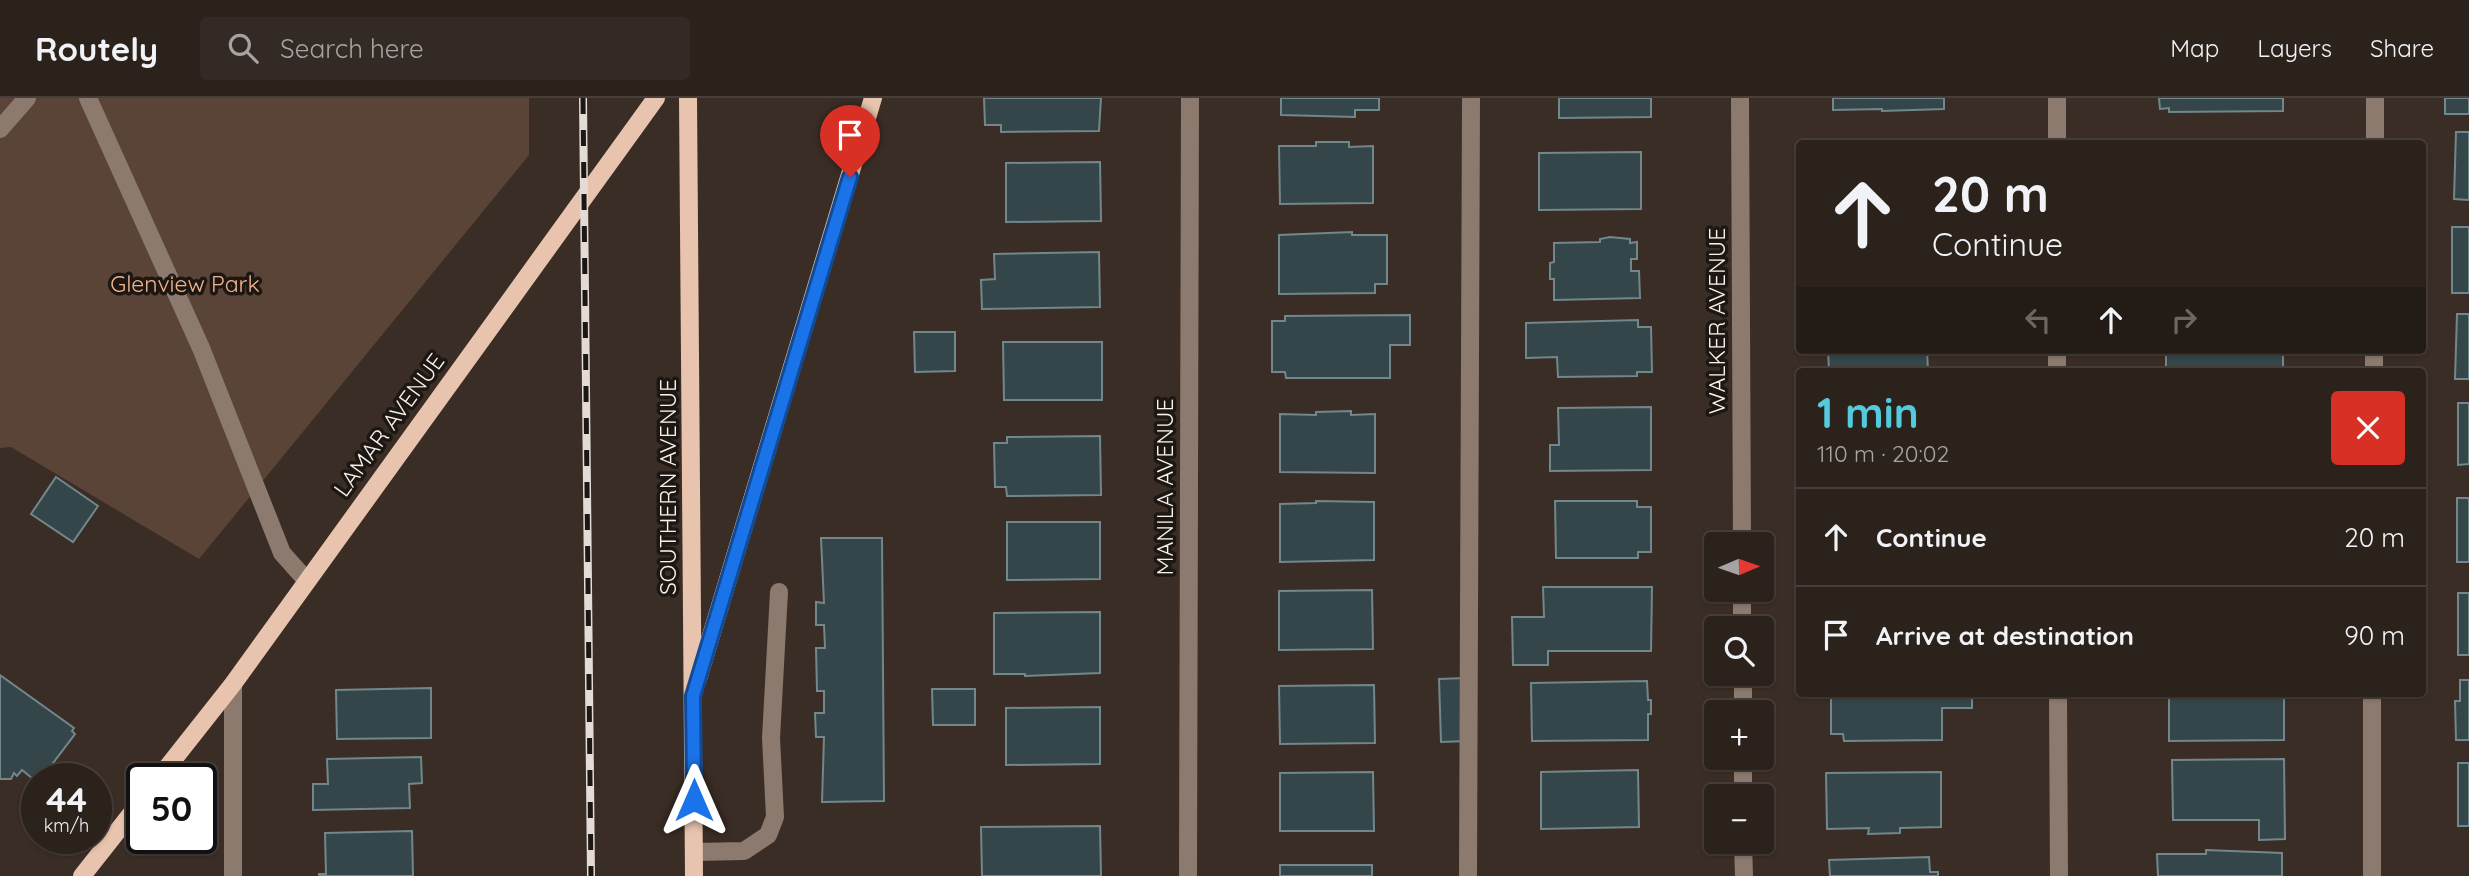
<!DOCTYPE html>
<html lang="en">
<head>
<meta charset="utf-8">
<style>
	body { margin:0; font-family:Quicksand,sans-serif; background:#342a25; color:#f1f3f6; height:100vh; display:flex; flex-direction:column; font-size:26px; white-space:nowrap }
	* { box-sizing:border-box; margin:0 }
	p { font-size:23px; color:#a6a4a3 }
	.icon { flex:none; width:38px; height:38px; fill:none; stroke:currentColor; stroke-width:2; stroke-linecap:round; stroke-linejoin:round }
	.map { position:relative; flex:1; overflow:hidden }
	.side { position:absolute; left:1796px; top:270px; width:630px; height:329px; display:flex; flex-direction:column; background:#2c221c; border-radius:7px; box-shadow:0 2px 5px #0004,0 0 0 2px #483f3b }
	.side>* { flex:none }
	.guide { position:absolute; left:1796px; top:42px; width:630px; height:214px; border-radius:7px; box-shadow:0 2px 5px #0004,0 0 0 2px #483f3b; background:#2c221c; color:#f1f3f6; overflow:hidden }
	.needle { width:46px; rotate:88deg }
	.controls { position:absolute; left:1704px; top:434px; display:grid; gap:14px }
	.controls a { display:grid; place-items:center; width:70px; height:70px; border-radius:7px; background:#2c221c; box-shadow:0 2px 5px #0004,0 0 0 2px #483f3b; font-size:35px }
	.speed { position:absolute; left:21px; top:665px; display:flex; gap:14px; font-size:35px; font-weight:700; text-align:center }
	.speed>* { display:grid; place-content:center; width:91px; height:91px; border-radius:50%; background:#2c221c; box-shadow:0 2px 5px #0004,0 0 0 2px #483f3b; line-height:1 }
	.speed small { font-size:18px; font-weight:400 }
	.speed .limit { border:4px solid #111; border-radius:10px; background:#fff; color:#111 }
	.pin { position:absolute; display:grid; place-items:center; width:60px; height:60px; color:#fff; margin:-72px -30px; border-radius:50% 50% 50% 0; rotate:-45deg; box-shadow:0 0 7px #0007 }
	.pin .icon { rotate:45deg }
	.me { position:absolute; width:77px; margin:-38px; rotate:0deg; stroke-linejoin:round; filter:drop-shadow(0 0 5px #0008) }
	.turn { display:flex; align-items:center; gap:24px; height:147px; padding:0 21px; font-size:32px }
	.turn .icon { width:91px; height:91px; stroke-width:2.5 }
	.turn b { display:block; font-size:49px; line-height:60px }
	.lanes { display:flex; align-items:center; height:66px; padding:0 21px; background:#0003; justify-content:center; gap:35px; direction:ltr }
	.lanes .off { opacity:.35 }
	.round { display:grid; place-items:center; flex:none; width:74px; height:74px; border-radius:7px; background:#342a25 }
	.summary { display:flex; align-items:center; justify-content:space-between; height:119px; padding:0 21px }
	h1 { font-size:42px; font-weight:700; line-height:52px; color:#54cadd }
	ul { padding:0; list-style:none }
	li { display:flex; align-items:center; gap:21px; height:98px; padding:0 21px; border-top:2px solid #483f3b }
	li div { flex:1 }
	li b { display:block; font-size:26px }
	li em { font-style:normal }
	header { display:flex; align-items:center; gap:42px; box-sizing:border-box; height:98px; padding:0 35px; background:#2c221c; border-bottom:2px solid #483f3b }
	header strong { font-size:33px }
	nav { display:flex; gap:38px; margin-inline-start:auto; font-size:24px }
	.search { width:490px; height:63px; background:#342a25; display:flex; align-items:center; gap:18px; box-sizing:border-box; padding:0 24px; border-radius:7px; color:#a6a4a3; font-size:26px }
	.map>svg:first-child { display:block }
	.green { fill:#5a4437 }
	.building { fill:#34464a; stroke:#72878b; stroke-width:2 }
	.lines { fill:none; stroke-linecap:round; stroke-linejoin:round }
	.minor { stroke:#8c7a6f; stroke-width:18 }
	.major { stroke:#e8c3ad; stroke-width:18 }
	.rail-casing { stroke:#e4dbd6; stroke-width:8 }
	.rail { stroke:#1d1713; stroke-width:5; stroke-dasharray:16; stroke-linecap:butt }
	.route-casing { stroke:#114b97; stroke-width:18 }
	.route { stroke:#1a73e8; stroke-width:12 }
	.labels { text-anchor:middle; stroke-width:7; stroke-linejoin:round; paint-order:stroke }
	.park-label { font-size:23px; fill:#f2b38b; stroke:#1d1713 }
	.street-label { font-size:23px; fill:#f9f0eb; stroke:#1d1713 }
</style>
</head>
<body>
<header>
<strong>Routely</strong>
<div class="search"><svg class="icon" aria-label="search" viewBox="0 0 24 24"><circle cx="10" cy="10" r="6"/><path d="M15 15l6 6"/></svg>Search here</div>
<nav><a>Map</a><a>Layers</a><a>Share</a></nav>
</header>
<div class="map">
<svg width="2469" height="778" viewBox="0 0 2469 778">
	<rect width="100%" height="100%" fill="#3a2d25"/>
	<polygon class="green" points="0,0 529,0 529,57 199,461 11,349 0,350"/>
	<g class="building">
		<polygon points="984,0 1101,0 1099,33 1001,34 1001,27 985,27"/>
		<polygon points="1281,0 1379,0 1379,12 1355,12 1355,19 1281,17"/>
		<polygon points="1559,0 1651,0 1651,19 1559,20"/>
		<polygon points="1833,0 1944,0 1944,11 1882,13 1882,11 1833,12"/>
		<polygon points="2159,0 2283,0 2283,13 2169,14 2169,10 2160,11"/>
		<rect x="2445" y="0" width="24" height="16"/>
		<polygon points="2456,34 2469,34 2469,102 2454,101"/>
		<polygon points="1316,44 1349,44 1349,49 1373,48 1373,105 1280,106 1279,48 1316,48"/>
		<polygon points="2283,44 2283,46 2180,46 2180,45"/>
		<polygon points="1641,54 1641,111 1539,112 1539,55"/>
		<polygon points="1100,64 1101,123 1006,124 1006,65"/>
		<rect x="2452" y="129" width="17" height="66"/>
		<polygon points="1352,134 1352,137 1387,137 1387,186 1375,186 1375,195 1279,196 1279,137"/>
		<polygon points="1610,139 1630,141 1630,145 1637,144 1637,161 1631,161 1631,173 1639,173 1640,200 1554,202 1554,181 1550,181 1550,165 1554,164 1554,145 1600,144 1600,141"/>
		<polygon points="1099,154 1100,209 982,211 981,182 995,181 994,156"/>
		<polygon points="2457,216 2469,216 2469,281 2455,281"/>
		<polygon points="1410,217 1410,247 1390,247 1390,280 1286,280 1285,274 1272,274 1272,223 1285,223 1285,218"/>
		<polygon points="1638,222 1638,229 1651,229 1652,274 1637,274 1637,278 1558,279 1557,259 1526,260 1526,225"/>
		<polygon points="914,234 955,234 955,273 915,274"/>
		<polygon points="1003,244 1102,244 1102,302 1004,302"/>
		<polygon points="1828,252 1927,252 1928,273 1829,273"/>
		<rect x="2166" y="252" width="117" height="21"/>
		<polygon points="2458,305 2469,305 2469,366 2458,367"/>
		<polygon points="1651,309 1651,372 1550,373 1550,347 1559,347 1558,310"/>
		<polygon points="1351,313 1351,317 1375,316 1375,375 1280,374 1280,316 1316,317 1316,314"/>
		<polygon points="1100,338 1101,397 1007,398 1006,389 995,389 994,345 1007,345 1007,339"/>
		<polygon points="56,379 98,408 73,444 31,416"/>
		<rect x="2457" y="400" width="12" height="64"/>
		<polygon points="1316,403 1374,404 1374,462 1280,464 1280,406 1316,405"/>
		<polygon points="1555,403 1637,403 1637,409 1651,409 1651,454 1638,454 1638,460 1556,460"/>
		<polygon points="1007,424 1100,424 1100,481 1007,482"/>
		<polygon points="821,440 882,440 884,703 822,704 824,639 816,639 815,615 824,615 824,593 817,593 816,550 825,550 824,527 816,527 816,504 824,505"/>
		<polygon points="1543,489 1652,489 1651,553 1548,553 1548,567 1513,567 1512,519 1544,519"/>
		<polygon points="1372,492 1373,551 1279,552 1279,493"/>
		<rect x="2458" y="495" width="11" height="62"/>
		<polygon points="1100,514 1100,575 1025,578 1025,576 994,576 994,515"/>
		<polygon points="0,577 74,630 72,633 75,636 44,677 41,674 33,681 22,672 17,678 14,675 11,681 0,681"/>
		<polygon points="1465,580 1467,643 1441,644 1439,581"/>
		<polygon points="2460,582 2469,582 2469,642 2456,642 2455,603 2460,603"/>
		<polygon points="1647,583 1648,602 1651,602 1651,616 1648,616 1648,642 1532,643 1531,585"/>
		<polygon points="1374,587 1375,645 1280,646 1279,588"/>
		<polygon points="431,590 431,640 337,641 336,592"/>
		<polygon points="932,591 975,591 975,627 933,627"/>
		<polygon points="1831,595 1972,595 1972,610 1942,610 1942,642 1844,643 1843,636 1831,636"/>
		<polygon points="2169,595 2284,595 2284,642 2169,643"/>
		<polygon points="1100,609 1100,666 1006,667 1006,610"/>
		<polygon points="421,659 422,685 409,686 410,710 313,712 313,686 328,686 327,661"/>
		<polygon points="2284,661 2285,741 2259,742 2259,722 2173,722 2172,662"/>
		<rect x="2458" y="665" width="11" height="63"/>
		<polygon points="1638,672 1639,729 1541,731 1541,674"/>
		<polygon points="1373,674 1374,733 1280,733 1280,675"/>
		<polygon points="1941,674 1941,729 1900,730 1900,735 1868,736 1869,730 1827,731 1826,675"/>
		<polygon points="1100,728 1101,778 982,778 981,729"/>
		<polygon points="412,733 413,778 319,778 319,776 326,776 325,735"/>
		<polygon points="2206,752 2282,755 2282,778 2158,778 2157,756 2206,756"/>
		<polygon points="1929,759 1930,774 1938,774 1938,778 1830,778 1829,762"/>
		<rect x="1280" y="767" width="92" height="11"/>
	</g>
	<g class="lines">
		<g class="minor">
			<polyline points="88,0 201,250 282,455 307,483"/>
			<polyline points="1740,0 1742,446"/>
			<polyline points="2057,0 2057,46"/>
			<polyline points="0,31 27,0"/>
			<polyline points="2375,46 2375,0"/>
			<polyline points="2057,252 2057,273"/>
			<polyline points="2374,273 2374,252"/>
			<polyline points="1742,492 1742,530"/>
			<polyline points="1743,576 1743,614"/>
			<polyline points="233,586 233,778"/>
			<polyline points="2058,595 2059,778"/>
			<polyline points="1743,660 1743,698"/>
			<polyline points="1743,744 1744,778"/>
			<polyline points="694,754 744,753 768,737 775,719 771,640 779,494"/>
			<polyline points="1188,778 1190,0"/>
			<polyline points="1468,778 1471,0"/>
			<polyline points="2372,778 2372,595"/>
		</g>
		<g class="major">
			<polyline points="688,0 694,778"/>
			<polyline points="698,581 873,0"/>
			<polyline points="158,681 233,586 656,0"/>
			<polyline points="82,778 142,702"/>
		</g>
		<defs>
			<polyline id="rail" points="583,0 591,778"/>
		</defs>
		<use href="#rail" class="rail-casing"/>
		<use href="#rail" class="rail"/>
	</g>
	<g class="lines">
		<defs>
			<polyline id="route" points="694,702 693,598 850,79"/>
		</defs>
		<use href="#route" class="route-casing"/>
		<use href="#route" class="route"/>
	</g>
	<g class="labels">
		<g class="park-label">
			<text x="185" y="194">Glenview Park</text>
		</g>
		<g class="street-label">
			<text transform="translate(1717 223) rotate(-90)" y="8">WALKER AVENUE</text>
			<text transform="translate(389 327) rotate(-54)" y="8">LAMAR AVENUE</text>
			<text transform="translate(668 389) rotate(-90)" y="8">SOUTHERN AVENUE</text>
			<text transform="translate(1165 389) rotate(-90)" y="8">MANILA AVENUE</text>
		</g>
	</g>
</svg>
<div class="controls">
<a><svg class="needle" viewBox="-14 -14 28 28"><path d="M0-13l5 13h-10z" fill="#e53935"/><path d="M0 13l5-13h-10z" fill="#a6a4a3"/></svg></a>
<a><svg class="icon" aria-label="search" viewBox="0 0 24 24"><circle cx="10" cy="10" r="6"/><path d="M15 15l6 6"/></svg></a>
<a>+</a>
<a>−</a>
</div>
<div class="speed"><div>44<small>km/h</small></div><div class="limit">50</div></div>
<div class="pin" style="left:850px;top:79px;background:#d93025"><svg class="icon" aria-label="arrive" viewBox="0 0 24 24"><path d="M6 21V4h12l-3 4 3 4H6"/></svg></div>
<svg class="me" style="left:694px;top:702px" viewBox="-20 -20 40 40"><path d="M0-17L14 15 0 8-14 15z" fill="#1a73e8" stroke="#fff" stroke-width="4"/></svg>
<div class="guide">
<div class="turn"><svg class="icon" aria-label="ahead" viewBox="0 0 24 24"><path d="M12 20V5M6 11l6-6 6 6"/></svg><div><b>20 m</b>Continue</div></div>
<div class="lanes"><svg class="icon off" aria-label="left" viewBox="0 0 24 24"><path d="M17 20v-9H6M10 6l-5 5 5 5"/></svg><svg class="icon" aria-label="ahead" viewBox="0 0 24 24"><path d="M12 20V5M6 11l6-6 6 6"/></svg><svg class="icon off" aria-label="right" viewBox="0 0 24 24"><path d="M7 20v-9h11M14 6l5 5-5 5"/></svg></div>
</div>
<section class="side">
<div class="summary"><div><h1>1 min</h1><p>110 m · 20:02</p></div><a class="round" style="background:#d93025;color:#fff"><svg class="icon" aria-label="close" viewBox="0 0 24 24"><path d="M6 6l12 12M18 6L6 18"/></svg></a></div>
<ul>
<li><svg class="icon" aria-label="ahead" viewBox="0 0 24 24"><path d="M12 20V5M6 11l6-6 6 6"/></svg><div><b>Continue</b></div><em>20 m</em></li>
<li><svg class="icon" aria-label="arrive" viewBox="0 0 24 24"><path d="M6 21V4h12l-3 4 3 4H6"/></svg><div><b>Arrive at destination</b></div><em>90 m</em></li>
</ul>
</section>
</div>
</body>
</html>
